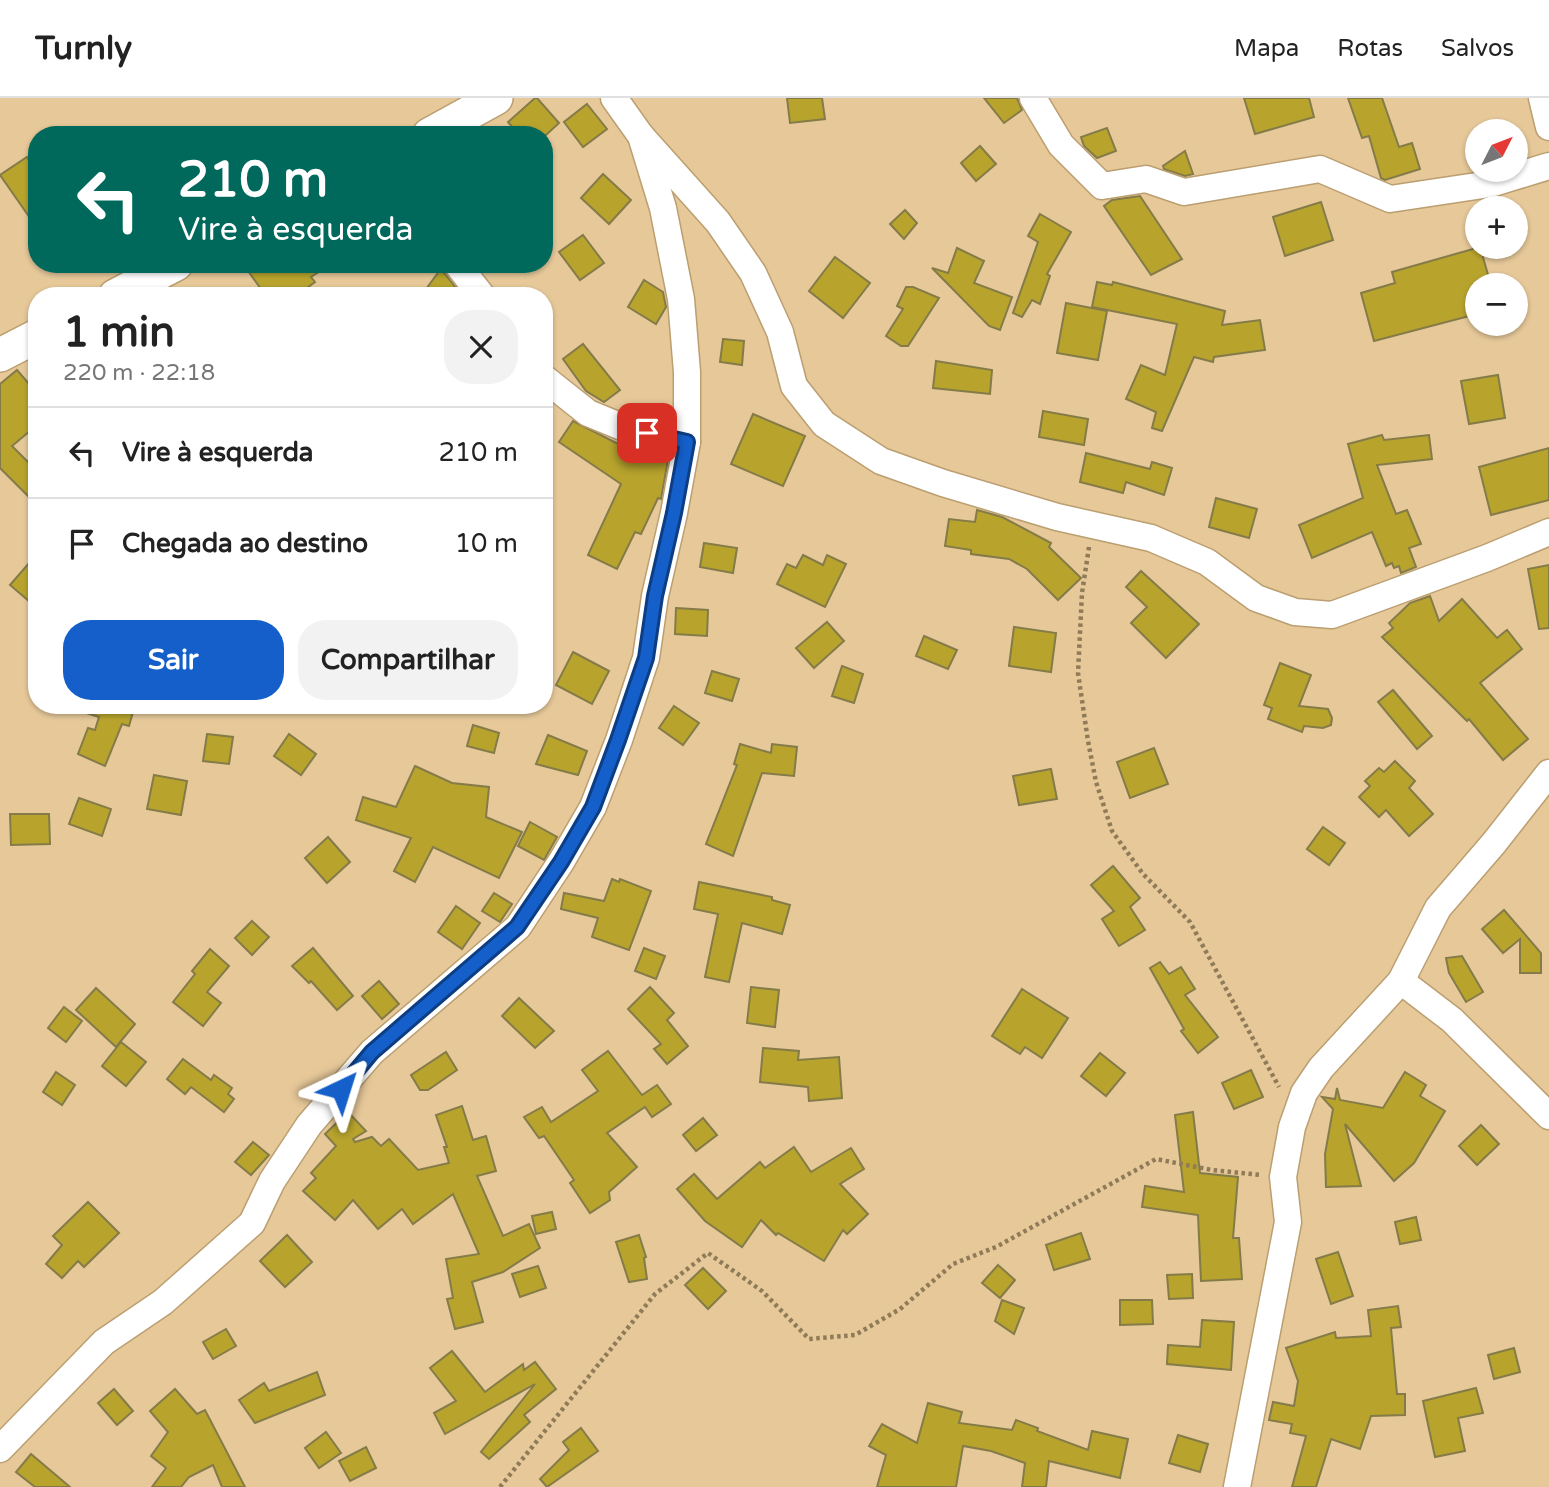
<!DOCTYPE html>
<html lang="pt">
<head>
<meta charset="utf-8">
<style>
	body { margin:0; font-family:"Varela Round",sans-serif; background:#f2f2f2; color:#222; height:100vh; display:flex; flex-direction:column; font-size:26px; white-space:nowrap }
	* { box-sizing:border-box; margin:0 }
	p { font-size:23px; color:#767676 }
	.icon { flex:none; width:38px; height:38px; fill:none; stroke:currentColor; stroke-width:2; stroke-linecap:round; stroke-linejoin:round }
	.map { position:relative; flex:1; overflow:hidden }
	.drawer { position:absolute; left:28px; top:189px; width:525px; height:427px; display:flex; flex-direction:column; background:#fff; border-radius:28px; box-shadow:0 2px 5px #0004 }
	.drawer>* { flex:none }
	.guide { position:absolute; left:28px; top:28px; width:525px; height:147px; border-radius:28px; box-shadow:0 2px 5px #0004; background:#00695c; color:#fff; overflow:hidden }
	.needle { width:46px; rotate:48deg }
	.buttons { position:absolute; left:1465px; top:21px; display:grid; gap:14px }
	.buttons a { display:grid; place-items:center; width:63px; height:63px; border-radius:50%; background:#fff; box-shadow:0 2px 5px #0004; font-size:35px }
	.pin { position:absolute; display:grid; place-items:center; width:60px; height:60px; color:#fff; margin:-30px; border-radius:14px; box-shadow:0 4px 10px #0006 }
	.me { position:absolute; width:77px; margin:-38px; rotate:41deg; stroke-linejoin:round; filter:drop-shadow(0 0 5px #0008) }
	.turn { display:flex; align-items:center; gap:24px; height:147px; padding:0 35px; font-size:32px }
	.turn .icon { width:91px; height:91px; stroke-width:2.5 }
	.turn b { display:block; font-size:49px; line-height:60px }
	.round { display:grid; place-items:center; flex:none; width:74px; height:74px; border-radius:28px; background:#f2f2f2 }
	.headline { display:flex; align-items:center; justify-content:space-between; height:119px; padding:0 35px }
	h1 { font-size:42px; font-weight:700; line-height:52px }
	.cta { display:flex; gap:14px; margin-top:auto; padding:14px 35px }
	.cta a { flex:1; height:80px; border-radius:28px; background:#145fc9; color:#fff; font-size:28px; font-weight:700; line-height:80px; text-align:center }
	.cta a+a { background:#f2f2f2; color:#222 }
	ul { padding:0; list-style:none }
	li { display:flex; align-items:center; gap:21px; height:91px; padding:0 35px; border-top:2px solid #e0e0e0 }
	li div { flex:1 }
	li b { display:block; font-size:26px }
	li em { font-style:normal }
	header { display:flex; align-items:center; gap:42px; box-sizing:border-box; height:98px; padding:0 35px; background:#fff; border-bottom:2px solid #e0e0e0 }
	header strong { font-size:33px }
	nav { display:flex; gap:38px; margin-inline-start:auto; font-size:24px }
	.map>svg:first-child { display:block }
	.building { fill:#b8a42d; stroke:#847b49; stroke-width:2 }
	.lines { fill:none; stroke-linecap:round; stroke-linejoin:round }
	.minor-casing { stroke:#bb9f71; stroke-width:29 }
	.tertiary-casing { stroke:#bb9f71; stroke-width:36 }
	.path { stroke:#907b59; stroke-width:4.5; stroke-dasharray:3.5 3.5; stroke-linecap:butt }
	.minor { stroke:#fff; stroke-width:26 }
	.tertiary { stroke:#fff; stroke-width:33 }
	.route-casing { stroke:#0d3e83; stroke-width:18 }
	.route { stroke:#145fc9; stroke-width:12 }
</style>
</head>
<body>
<header>
<strong>Turnly</strong>
<nav><a>Mapa</a><a>Rotas</a><a>Salvos</a></nav>
</header>
<div class="map">
<svg width="1549" height="1389" viewBox="0 0 1549 1389">
	<rect width="100%" height="100%" fill="#e6c899"/>
	<g class="building">
		<polygon points="535,0 537,0 559,25 546,37 519,37 508,24"/>
		<polygon points="787,0 822,0 825,21 790,25"/>
		<polygon points="984,0 1017,0 1022,12 1004,25"/>
		<polygon points="1244,0 1309,0 1314,19 1255,36"/>
		<polygon points="1348,0 1382,0 1399,49 1412,45 1420,71 1385,82 1381,80 1369,38 1362,40"/>
		<polygon points="587,6 607,31 583,49 564,24"/>
		<polygon points="1107,30 1116,53 1097,60 1084,48 1081,39"/>
		<polygon points="980,48 996,66 976,83 961,65"/>
		<polygon points="1185,53 1193,76 1185,78 1164,71 1163,68"/>
		<polygon points="27,59 37,75 37,130 0,77"/>
		<polygon points="603,76 631,102 609,126 581,100"/>
		<polygon points="1140,98 1182,161 1151,177 1104,108 1112,102"/>
		<polygon points="1321,104 1333,142 1285,158 1273,119"/>
		<polygon points="905,112 917,125 904,141 890,126"/>
		<polygon points="1040,116 1071,134 1047,176 1050,178 1040,206 1032,202 1022,219 1013,215 1038,144 1028,138"/>
		<polygon points="583,137 604,165 580,182 559,154"/>
		<polygon points="1480,149 1491,187 1477,187 1477,216 1374,243 1361,195 1395,185 1392,174"/>
		<polygon points="957,150 984,163 974,185 1012,199 1000,232 989,228 932,170 948,175"/>
		<polygon points="835,159 870,185 843,220 809,193"/>
		<polygon points="243,166 331,166 311,179 315,184 296,198 266,198"/>
		<polygon points="440,172 445,176 462,198 421,198"/>
		<polygon points="644,182 663,194 666,209 656,226 628,209"/>
		<polygon points="1097,184 1112,187 1113,184 1225,213 1222,227 1260,222 1265,252 1214,259 1213,264 1194,259 1162,333 1152,330 1156,314 1126,301 1141,267 1165,277 1177,226 1092,209"/>
		<polygon points="906,189 913,189 939,200 908,248 901,248 886,238 903,211 897,208"/>
		<polygon points="1066,205 1107,213 1098,262 1057,255"/>
		<polygon points="723,241 744,243 742,267 720,264"/>
		<polygon points="583,246 620,292 604,304 586,293 563,261"/>
		<polygon points="936,263 992,272 990,296 933,290"/>
		<polygon points="17,272 37,295 37,327 12,348 37,373 37,407 0,370 0,286"/>
		<polygon points="1498,277 1505,320 1469,326 1461,283"/>
		<polygon points="1043,313 1088,321 1084,347 1039,339"/>
		<polygon points="753,316 805,338 783,388 731,366"/>
		<polygon points="573,323 628,351 629,348 669,356 661,401 658,400 641,436 635,434 617,471 588,457 621,386 559,344"/>
		<polygon points="1382,337 1384,342 1429,337 1432,361 1377,367 1396,416 1407,412 1421,446 1409,450 1416,469 1401,475 1399,468 1394,470 1392,465 1386,468 1372,434 1312,460 1299,427 1363,400 1348,346"/>
		<polygon points="1549,350 1549,402 1491,417 1479,369"/>
		<polygon points="1086,355 1150,371 1152,364 1172,370 1164,397 1126,384 1123,395 1080,384"/>
		<polygon points="1216,400 1257,411 1249,440 1209,429"/>
		<polygon points="977,412 1002,419 1051,445 1049,449 1081,480 1058,502 1027,471 1009,461 971,456 971,452 945,448 949,421 975,424"/>
		<polygon points="704,445 737,450 733,475 700,469"/>
		<polygon points="37,456 37,510 10,487"/>
		<polygon points="803,457 823,467 827,457 846,466 825,509 777,486 787,466 796,470"/>
		<polygon points="1549,467 1549,530 1539,531 1528,471"/>
		<polygon points="1141,473 1199,526 1166,560 1131,525 1147,509 1126,489"/>
		<polygon points="1430,498 1439,523 1462,501 1497,540 1507,532 1522,551 1480,585 1528,641 1503,662 1469,621 1467,623 1382,539 1393,530 1389,525 1410,505"/>
		<polygon points="676,510 708,512 707,538 675,536"/>
		<polygon points="827,524 844,543 814,570 796,550"/>
		<polygon points="1014,529 1056,535 1051,574 1009,568"/>
		<polygon points="924,538 957,552 948,571 916,558"/>
		<polygon points="573,554 609,573 592,606 556,587"/>
		<polygon points="1280,565 1311,577 1299,608 1328,611 1332,620 1331,627 1323,630 1304,628 1302,634 1268,621 1272,610 1264,607"/>
		<polygon points="842,568 863,576 854,605 832,598"/>
		<polygon points="712,573 739,581 732,603 705,595"/>
		<polygon points="1393,592 1432,638 1417,651 1378,604"/>
		<polygon points="78,607 135,607 129,628 122,626 105,668 78,656 88,630 95,632 99,619 77,612"/>
		<polygon points="674,608 699,625 683,647 659,630"/>
		<polygon points="473,627 499,635 494,655 467,648"/>
		<polygon points="207,636 233,639 229,666 203,663"/>
		<polygon points="289,636 316,656 301,677 274,658"/>
		<polygon points="548,637 587,653 578,677 536,666"/>
		<polygon points="740,646 771,655 772,646 797,649 794,678 762,675 733,758 706,746 737,667 734,666"/>
		<polygon points="1154,650 1168,686 1130,700 1117,664"/>
		<polygon points="1395,663 1415,683 1409,690 1433,716 1409,738 1386,712 1379,719 1359,699 1370,688 1365,683 1379,670 1384,674"/>
		<polygon points="415,668 452,685 489,689 486,719 522,734 499,780 433,749 415,784 394,773 411,740 356,722 363,699 396,709"/>
		<polygon points="1051,671 1057,701 1019,707 1013,678"/>
		<polygon points="154,677 187,683 181,717 147,711"/>
		<polygon points="79,700 111,711 102,738 69,726"/>
		<polygon points="10,716 49,716 50,746 11,747"/>
		<polygon points="530,724 557,739 544,762 518,748"/>
		<polygon points="1323,729 1345,745 1329,767 1307,751"/>
		<polygon points="328,739 350,764 327,785 305,760"/>
		<polygon points="1113,768 1140,800 1130,809 1145,832 1119,848 1102,821 1114,813 1091,787"/>
		<polygon points="612,781 619,784 620,781 651,793 629,852 592,839 598,820 561,811 564,795 604,803"/>
		<polygon points="699,784 772,799 772,802 790,807 782,836 742,825 729,884 705,879 718,816 694,811"/>
		<polygon points="494,795 512,806 500,824 482,813"/>
		<polygon points="456,808 480,825 462,851 438,834"/>
		<polygon points="1504,812 1541,855 1541,875 1520,875 1520,841 1503,855 1482,831"/>
		<polygon points="252,823 269,839 252,857 235,840"/>
		<polygon points="313,850 353,898 337,912 311,883 309,885 292,868"/>
		<polygon points="644,850 665,858 656,881 635,873"/>
		<polygon points="210,851 229,868 207,894 221,905 203,928 173,904 195,876 192,873"/>
		<polygon points="1462,858 1483,894 1466,904 1449,875 1446,860"/>
		<polygon points="1160,864 1169,876 1181,869 1195,891 1185,897 1218,939 1198,955 1181,933 1184,931 1150,870"/>
		<polygon points="379,883 399,906 382,921 362,898"/>
		<polygon points="650,889 674,915 667,922 688,948 667,966 654,951 661,946 628,911"/>
		<polygon points="751,889 779,892 775,929 747,925"/>
		<polygon points="96,890 135,926 116,949 76,912"/>
		<polygon points="1022,891 1068,920 1042,960 1025,949 1020,956 992,938"/>
		<polygon points="519,900 554,933 535,950 502,918"/>
		<polygon points="64,909 82,923 66,944 48,930"/>
		<polygon points="121,944 146,964 126,988 102,968"/>
		<polygon points="763,950 799,953 798,962 839,959 842,1000 809,1003 808,989 760,984"/>
		<polygon points="608,953 642,997 657,987 671,1006 652,1019 645,1009 607,1035 637,1069 609,1094 610,1102 590,1115 570,1085 574,1082 544,1038 539,1040 524,1019 542,1009 551,1024 598,993 582,972"/>
		<polygon points="446,954 457,972 428,992 420,992 411,977"/>
		<polygon points="1100,955 1125,975 1106,998 1081,978"/>
		<polygon points="183,961 211,982 214,977 232,990 228,996 234,1001 224,1014 191,989 185,996 167,981"/>
		<polygon points="1251,972 1263,999 1234,1011 1222,985"/>
		<polygon points="56,974 75,987 62,1007 43,994"/>
		<polygon points="1405,974 1426,987 1420,998 1445,1013 1414,1065 1394,1083 1345,1026 1361,1088 1326,1089 1325,1056 1333,1011 1322,999 1335,1001 1337,990 1340,1002 1383,1010"/>
		<polygon points="462,1008 473,1042 486,1038 496,1073 477,1078 503,1138 529,1126 540,1150 503,1174 472,1184 483,1224 455,1231 447,1201 453,1200 446,1161 479,1156 453,1096 413,1126 402,1111 378,1131 353,1102 335,1122 303,1093 316,1080 311,1075 336,1048 325,1036 348,1014 366,1033 353,1041 355,1044 372,1039 381,1048 389,1041 418,1072 449,1065 444,1049 447,1049 436,1017"/>
		<polygon points="1193,1014 1200,1075 1238,1079 1233,1140 1239,1140 1242,1181 1201,1183 1198,1117 1142,1109 1145,1088 1184,1094 1175,1017"/>
		<polygon points="703,1020 717,1037 696,1053 683,1037"/>
		<polygon points="1481,1027 1499,1046 1477,1067 1459,1048"/>
		<polygon points="253,1044 269,1057 251,1077 235,1064"/>
		<polygon points="794,1049 811,1074 851,1050 864,1071 840,1086 868,1116 847,1136 843,1132 824,1163 778,1135 776,1137 761,1122 742,1149 705,1123 677,1091 694,1076 717,1101 760,1064 765,1070"/>
		<polygon points="88,1104 119,1135 84,1169 78,1163 62,1180 46,1166 62,1147 53,1138"/>
		<polygon points="552,1114 556,1131 536,1136 532,1118"/>
		<polygon points="1416,1119 1421,1142 1400,1146 1395,1124"/>
		<polygon points="1081,1135 1090,1161 1054,1172 1046,1147"/>
		<polygon points="287,1137 312,1164 285,1189 260,1163"/>
		<polygon points="639,1137 646,1159 644,1160 647,1181 629,1184 616,1144"/>
		<polygon points="1338,1154 1353,1198 1331,1206 1316,1161"/>
		<polygon points="998,1167 1015,1182 1000,1200 982,1185"/>
		<polygon points="538,1168 546,1190 520,1199 512,1176"/>
		<polygon points="703,1170 726,1193 708,1211 685,1187"/>
		<polygon points="1192,1176 1193,1200 1169,1201 1167,1177"/>
		<polygon points="1002,1202 1024,1210 1014,1236 995,1223"/>
		<polygon points="1120,1202 1152,1202 1153,1226 1120,1227"/>
		<polygon points="1398,1208 1401,1229 1391,1230 1397,1296 1405,1296 1405,1317 1371,1318 1360,1351 1331,1341 1316,1389 1292,1389 1306,1338 1290,1335 1292,1326 1269,1322 1273,1304 1294,1308 1298,1283 1286,1250 1335,1234 1336,1240 1371,1238 1368,1212"/>
		<polygon points="1202,1222 1234,1224 1231,1272 1167,1266 1168,1247 1200,1249"/>
		<polygon points="226,1231 236,1248 213,1261 203,1244"/>
		<polygon points="1514,1250 1520,1274 1494,1281 1488,1257"/>
		<polygon points="452,1253 485,1294 523,1266 524,1272 535,1264 556,1291 524,1317 530,1324 489,1361 481,1354 535,1286 445,1336 434,1315 456,1303 430,1270"/>
		<polygon points="317,1274 325,1297 255,1325 239,1302 264,1285 269,1293"/>
		<polygon points="1476,1290 1483,1315 1458,1320 1465,1353 1435,1359 1423,1303"/>
		<polygon points="114,1291 133,1313 117,1327 98,1305"/>
		<polygon points="175,1291 197,1316 205,1312 245,1389 222,1389 213,1367 189,1379 181,1389 152,1389 166,1370 151,1358 168,1334 150,1313"/>
		<polygon points="928,1305 962,1314 959,1325 1012,1332 1016,1322 1038,1330 1037,1333 1088,1352 1092,1333 1128,1341 1120,1380 1049,1363 1046,1389 1022,1389 1025,1365 991,1353 963,1348 956,1389 877,1389 886,1357 869,1348 882,1326 917,1345"/>
		<polygon points="581,1330 598,1353 547,1389 540,1381 569,1352 563,1344"/>
		<polygon points="326,1334 341,1355 319,1370 305,1350"/>
		<polygon points="1178,1337 1208,1346 1200,1374 1169,1365"/>
		<polygon points="366,1349 376,1370 350,1383 339,1363"/>
		<polygon points="31,1356 70,1389 35,1389 16,1374"/>
	</g>
	<g class="lines">
		<defs>
			<g id="minor">
				<polyline points="614,0 641,38 718,124 753,175 780,234 794,288 824,326 881,363 943,385 1057,419 1151,440 1207,464 1256,500 1295,514 1332,517 1487,460 1549,434"/>
				<polyline points="1033,0 1061,47 1102,88 1146,81 1184,94 1320,71 1390,101 1490,86 1549,68"/>
				<polyline points="1542,0 1549,29"/>
				<polyline points="457,166 482,198"/>
				<polyline points="544,280 588,315 627,331 687,344"/>
				<polyline points="1401,883 1452,922 1549,1018"/>
				<polyline points="0,1351 104,1244 163,1204 252,1125 272,1083 309,1027 372,954 518,829 561,764 593,709 619,642 646,560 655,498 674,415 687,344 687,274 681,201 663,110 641,38"/>
				<polyline points="1237,1389 1288,1124 1283,1079 1292,1029 1304,995 1321,970 1401,883 1438,810 1494,745 1549,675"/>
			</g>
			<g id="tertiary">
				<polyline points="429,37 496,0"/>
				<polyline points="115,198 176,166"/>
				<polyline points="0,257 37,238"/>
			</g>
		</defs>
		<use href="#minor" class="minor-casing"/>
		<use href="#tertiary" class="tertiary-casing"/>
		<g class="path">
			<polyline points="1089,449 1082,495 1078,575 1088,643 1096,684 1112,733 1143,776 1190,824 1279,989"/>
			<polyline points="500,1389 655,1196 708,1155 762,1193 809,1241 855,1237 900,1211 953,1166 996,1149 1156,1061 1212,1072 1261,1077"/>
		</g>
		<use href="#minor" class="minor"/>
		<use href="#tertiary" class="tertiary"/>
	</g>
	<g class="lines">
		<defs>
			<polyline id="route" points="341,991 372,954 517,829 561,764 593,709 618,642 646,560 655,498 674,415 687,344 647,335"/>
		</defs>
		<use href="#route" class="route-casing"/>
		<use href="#route" class="route"/>
	</g>
</svg>
<div class="buttons">
<a><svg class="needle" viewBox="-14 -14 28 28"><path d="M0-13l5 13h-10z" fill="#e53935"/><path d="M0 13l5-13h-10z" fill="#767676"/></svg></a>
<a>+</a>
<a>−</a>
</div>
<div class="pin" style="left:647px;top:335px;background:#d93025"><svg class="icon" aria-label="arrive" viewBox="0 0 24 24"><path d="M6 21V4h12l-3 4 3 4H6"/></svg></div>
<svg class="me" style="left:341px;top:991px" viewBox="-20 -20 40 40"><path d="M0-17L14 15 0 8-14 15z" fill="#145fc9" stroke="#fff" stroke-width="4"/></svg>
<div class="guide">
<div class="turn"><svg class="icon" aria-label="left" viewBox="0 0 24 24"><path d="M17 20v-9H6M10 6l-5 5 5 5"/></svg><div><b>210 m</b>Vire à esquerda</div></div>
</div>
<section class="drawer">
<div class="headline"><div><h1>1 min</h1><p>220 m · 22:18</p></div><a class="round"><svg class="icon" aria-label="close" viewBox="0 0 24 24"><path d="M6 6l12 12M18 6L6 18"/></svg></a></div>
<ul>
<li><svg class="icon" aria-label="left" viewBox="0 0 24 24"><path d="M17 20v-9H6M10 6l-5 5 5 5"/></svg><div><b>Vire à esquerda</b></div><em>210 m</em></li>
<li><svg class="icon" aria-label="arrive" viewBox="0 0 24 24"><path d="M6 21V4h12l-3 4 3 4H6"/></svg><div><b>Chegada ao destino</b></div><em>10 m</em></li>
</ul>
<div class="cta"><a>Sair</a><a>Compartilhar</a></div>
</section>
</div>
</body>
</html>
